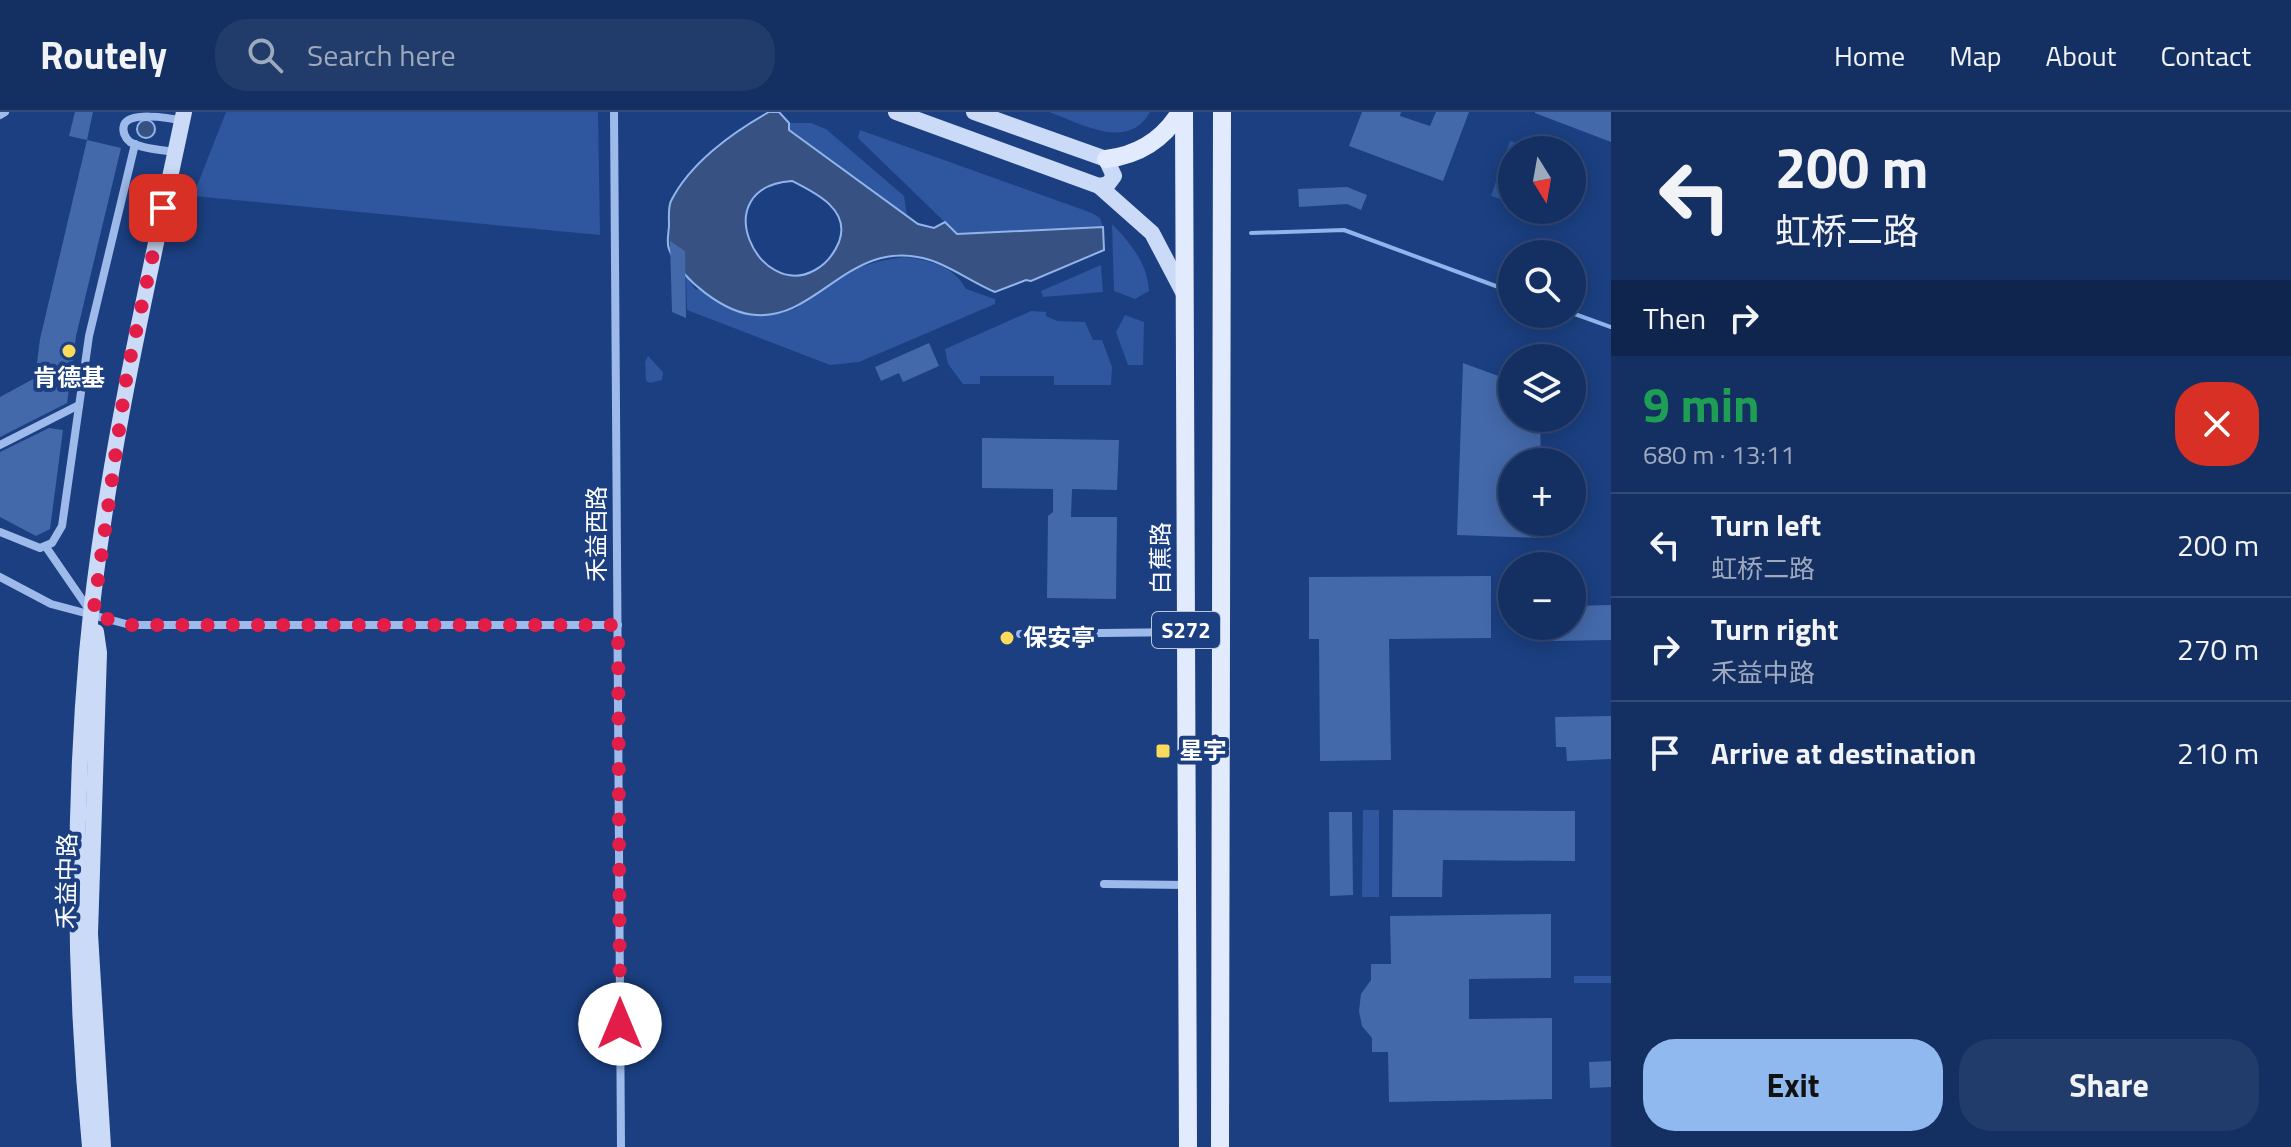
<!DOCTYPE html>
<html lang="en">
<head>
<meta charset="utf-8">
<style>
	body { margin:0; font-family:"Titillium Web","Noto Sans SC",sans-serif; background:#213b6a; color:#f1f3f6; height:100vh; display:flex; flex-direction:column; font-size:30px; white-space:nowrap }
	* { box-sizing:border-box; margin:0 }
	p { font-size:26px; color:#9da9bd }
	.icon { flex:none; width:44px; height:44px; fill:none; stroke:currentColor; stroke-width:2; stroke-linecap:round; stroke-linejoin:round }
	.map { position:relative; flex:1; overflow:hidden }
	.drawer { display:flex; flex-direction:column; background:#142f61; width:680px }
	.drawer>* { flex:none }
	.hud { background:#142f61; color:#f1f3f6; overflow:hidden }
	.needle { width:52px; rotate:169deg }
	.controls { position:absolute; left:1498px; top:24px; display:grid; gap:16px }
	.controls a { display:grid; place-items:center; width:88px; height:88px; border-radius:50%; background:#142f61; box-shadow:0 4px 20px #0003,0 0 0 2px #334a76; font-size:40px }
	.pin { position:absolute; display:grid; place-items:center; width:68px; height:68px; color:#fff; margin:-34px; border-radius:16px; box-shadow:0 4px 12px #0006 }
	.me { position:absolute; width:88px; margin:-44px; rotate:0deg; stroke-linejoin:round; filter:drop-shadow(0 0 6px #0008) }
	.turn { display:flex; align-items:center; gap:28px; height:168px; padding:0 32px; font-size:36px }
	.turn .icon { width:104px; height:104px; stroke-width:2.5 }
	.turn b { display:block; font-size:56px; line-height:68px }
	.then { display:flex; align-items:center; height:76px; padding:0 32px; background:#0003; gap:16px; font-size:30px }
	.round { display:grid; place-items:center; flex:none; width:84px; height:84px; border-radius:32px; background:#213b6a }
	.headline { display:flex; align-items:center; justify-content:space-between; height:136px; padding:0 32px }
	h1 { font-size:48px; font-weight:700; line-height:60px; color:#1e9e55 }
	.cta { display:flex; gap:16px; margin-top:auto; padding:16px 32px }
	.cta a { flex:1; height:92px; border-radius:32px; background:#90b9f0; color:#111; font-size:32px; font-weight:700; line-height:92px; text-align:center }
	.cta a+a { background:#213b6a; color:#f1f3f6 }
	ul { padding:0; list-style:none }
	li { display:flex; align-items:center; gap:24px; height:104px; padding:0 32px; border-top:2px solid #334a76 }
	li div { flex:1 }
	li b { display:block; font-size:30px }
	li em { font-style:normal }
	header { display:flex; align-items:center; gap:48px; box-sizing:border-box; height:112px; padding:0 40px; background:#142f61; border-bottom:2px solid #334a76 }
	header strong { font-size:38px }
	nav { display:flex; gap:44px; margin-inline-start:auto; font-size:28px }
	.search { width:560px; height:72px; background:#213b6a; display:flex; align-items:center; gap:20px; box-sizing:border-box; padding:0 28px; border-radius:32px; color:#9da9bd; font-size:30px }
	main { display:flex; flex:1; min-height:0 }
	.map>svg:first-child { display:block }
	.green { fill:#2e579f }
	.water { fill:#365182; stroke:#91b4ec; stroke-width:2; fill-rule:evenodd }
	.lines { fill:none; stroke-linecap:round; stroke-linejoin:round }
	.stream { stroke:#91b4ec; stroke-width:4 }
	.building { fill:#4469ab }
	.street { stroke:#9ebaea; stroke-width:8 }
	.secondary { stroke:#cadaf7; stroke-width:16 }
	.primary { stroke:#e2ebfe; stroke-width:18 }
	.route { stroke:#e11d48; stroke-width:14; stroke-dasharray:0 25.2 }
	.poi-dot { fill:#fcda5b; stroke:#1b3f81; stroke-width:3 }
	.labels { text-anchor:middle; stroke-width:8; stroke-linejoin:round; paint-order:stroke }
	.shield { fill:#1b3f81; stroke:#bbc5d9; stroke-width:2 }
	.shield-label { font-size:22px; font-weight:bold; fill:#fff }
	.poi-label { font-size:24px; font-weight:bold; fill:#fff; stroke:#1b3f81; text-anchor:start }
	.street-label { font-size:24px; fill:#fff; stroke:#1b3f81 }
</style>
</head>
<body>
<header>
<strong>Routely</strong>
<div class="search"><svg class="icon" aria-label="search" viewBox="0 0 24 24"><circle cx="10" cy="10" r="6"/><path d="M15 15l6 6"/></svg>Search here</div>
<nav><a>Home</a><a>Map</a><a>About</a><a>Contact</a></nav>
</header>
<main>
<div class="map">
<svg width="1611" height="1035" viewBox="0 0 1611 1035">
	<rect width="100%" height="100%" fill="#1b3f81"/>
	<g class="green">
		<polygon points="226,0 598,0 600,123 193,84"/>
		<path d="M 1049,0 L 1150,0 C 1128,40 1080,11 1049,0 Z"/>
		<polygon points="789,11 811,11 826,17 904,84 907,105 789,18"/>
		<polygon points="860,18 1092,101 1100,106 1103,115 957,122 858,26"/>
		<polygon points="1510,29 1536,38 1512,38 1512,91 1491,84"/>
		<path d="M 1112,112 C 1131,132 1147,150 1149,179 L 1135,187 L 1114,179 Z"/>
		<path d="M 904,145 C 930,148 954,154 966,177 L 995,187 L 995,192 L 859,250 L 830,253 L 687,198 L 686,163 L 695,177 L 795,197 C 836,166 852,152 904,145 Z"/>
		<polygon points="1101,153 1103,180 1043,185 1041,179"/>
		<polygon points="1031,199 1046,200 1046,204 1057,209 1085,210 1093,228 1102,228 1112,255 1111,273 1054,273 1054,264 980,264 980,272 963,272 948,252 945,237"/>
		<polygon points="1125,203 1144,210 1143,253 1128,253 1116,220"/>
		<polygon points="648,244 663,260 662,268 650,271 646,269 645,250"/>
		<polygon points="1363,698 1379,698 1379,785 1362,785"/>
		<rect x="1574" y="864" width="37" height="7"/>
	</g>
	<g class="water">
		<path d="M 769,0 L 779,0 L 789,11 L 789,18 L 918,112 L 934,116 L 945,110 L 957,122 L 1103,115 L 1104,138 L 1031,169 L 1026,168 L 995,180 C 973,171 952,155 930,148 C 852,123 819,207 757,203 C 725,202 680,167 669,137 C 666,130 669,120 669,113 C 669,106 668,95 671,89 C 690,51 733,20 769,0 ZM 792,69 C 816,81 851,98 839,130 C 834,142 826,152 815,158 C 759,190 704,75 792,69 Z"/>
		<circle cx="146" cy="17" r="9"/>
	</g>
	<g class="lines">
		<g class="stream">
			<polyline points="1251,121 1344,118 1512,180"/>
			<polyline points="1572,201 1611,215"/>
		</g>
	</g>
	<g class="building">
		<polygon points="75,0 93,0 87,28 69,24"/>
		<polygon points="1362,0 1401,0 1400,4 1430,14 1436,0 1469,0 1443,69 1349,34"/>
		<polygon points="1611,0 1611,30 1535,1 1535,0"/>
		<polygon points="87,28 121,36 76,224 67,291 0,325 0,285 35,266 40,227"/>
		<polygon points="1347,75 1367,83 1361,98 1347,92 1299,95 1298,77"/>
		<polygon points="670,129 685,139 686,206 672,200"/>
		<polygon points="929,231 939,254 903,270 899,261 881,269 875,255"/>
		<polygon points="1463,251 1512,269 1512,306 1540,306 1541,350 1512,350 1512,410 1541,410 1542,426 1457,423"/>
		<polygon points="49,316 63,318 50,417 36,424 0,405 0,340"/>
		<polygon points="982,326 1119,328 1117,378 1072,377 1071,405 1117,405 1116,487 1047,486 1048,404 1053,400 1053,377 982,376"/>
		<polygon points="1491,464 1491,526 1389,527 1391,648 1320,649 1319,527 1309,527 1309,465"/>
		<polygon points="1611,493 1611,528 1551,529 1551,514 1572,514 1572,494"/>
		<circle cx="1007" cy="526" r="7"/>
		<polygon points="1611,604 1611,647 1567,649 1566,635 1556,635 1555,605"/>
		<polygon points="1393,698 1575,699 1575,749 1443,748 1442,785 1392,785"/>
		<polygon points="1329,700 1352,700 1353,783 1330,784"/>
		<polygon points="1551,802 1551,866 1469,867 1469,907 1552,906 1552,987 1389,990 1388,940 1372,940 1372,926 1362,914 1359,899 1361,882 1371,868 1371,852 1391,852 1390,804"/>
		<polygon points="1611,949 1611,975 1590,976 1589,950"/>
	</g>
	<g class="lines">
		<g class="street">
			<polyline points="614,0 621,1035"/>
			<polyline points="0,3 5,0"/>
			<path d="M 175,40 C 162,38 142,37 130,30 C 125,26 122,19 124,13 C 129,0 167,5 182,9"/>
			<polyline points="0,333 79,293"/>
			<polyline points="0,420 40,436 52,431 62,414 89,224 135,32"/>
			<polyline points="46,435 90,499"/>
			<polyline points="0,465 51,492 130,513 618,513"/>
			<polyline points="1020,522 1185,520"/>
			<polyline points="1104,772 1187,773"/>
		</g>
		<g class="secondary">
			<polyline points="896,0 1099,74 1152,121 1183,180"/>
			<polyline points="974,0 1106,47 1114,64 1108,72 1099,74"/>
			<polyline points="96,520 99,541 90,822 103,1035"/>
			<path d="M 90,1035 C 74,870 73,705 87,541 C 104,358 146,179 184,0"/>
		</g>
		<g class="primary">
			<polyline points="1184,0 1188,1035"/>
			<path d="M 1106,47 C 1139,43 1163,28 1180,0"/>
			<polyline points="1220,1035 1222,0"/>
		</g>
	</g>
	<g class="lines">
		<polyline class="route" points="163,96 127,261 93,503 130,513 618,513 620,912"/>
	</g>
	<g class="poi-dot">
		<circle cx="69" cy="239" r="8"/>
		<circle cx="1007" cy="526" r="8"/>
		<rect x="1155" y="631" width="16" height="16" rx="4"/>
	</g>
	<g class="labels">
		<rect class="shield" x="1152" y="500" width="68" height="36" rx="6"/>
		<g class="shield-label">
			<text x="1186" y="526">S272</text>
		</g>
		<g class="poi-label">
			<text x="69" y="274" text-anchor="middle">肯德基</text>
			<text x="1023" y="534">保安亭</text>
			<text x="1179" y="647">星宇</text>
		</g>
		<g class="street-label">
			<text transform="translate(597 422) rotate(-90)" y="8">禾益西路</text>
			<text transform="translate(1161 446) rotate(-90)" y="8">白蕉路</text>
			<text transform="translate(67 769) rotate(-89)" y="8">禾益中路</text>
		</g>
	</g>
</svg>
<div class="controls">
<a><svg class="needle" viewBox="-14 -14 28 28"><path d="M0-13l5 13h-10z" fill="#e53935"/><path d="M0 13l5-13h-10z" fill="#9da9bd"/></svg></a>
<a><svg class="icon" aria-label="search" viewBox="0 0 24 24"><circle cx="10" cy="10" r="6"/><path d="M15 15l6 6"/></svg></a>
<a><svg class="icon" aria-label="layers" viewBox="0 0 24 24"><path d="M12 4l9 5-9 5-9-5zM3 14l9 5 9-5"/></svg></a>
<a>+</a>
<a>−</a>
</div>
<div class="pin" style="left:163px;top:96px;background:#d93025"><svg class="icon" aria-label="arrive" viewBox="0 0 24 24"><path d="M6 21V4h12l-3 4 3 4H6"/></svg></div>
<svg class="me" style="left:620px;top:912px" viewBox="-20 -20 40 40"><circle r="19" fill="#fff"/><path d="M0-13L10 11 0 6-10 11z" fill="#e11d48"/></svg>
</div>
<section class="drawer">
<div class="hud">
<div class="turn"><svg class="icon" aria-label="left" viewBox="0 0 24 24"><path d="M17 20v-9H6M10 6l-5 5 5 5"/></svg><div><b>200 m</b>虹桥二路</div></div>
<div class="then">Then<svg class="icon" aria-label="right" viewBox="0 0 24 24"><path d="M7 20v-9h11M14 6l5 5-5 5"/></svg></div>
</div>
<div class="headline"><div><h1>9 min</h1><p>680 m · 13:11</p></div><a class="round" style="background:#d93025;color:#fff"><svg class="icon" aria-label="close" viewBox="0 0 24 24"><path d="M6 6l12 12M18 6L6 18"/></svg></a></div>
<ul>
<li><svg class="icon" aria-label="left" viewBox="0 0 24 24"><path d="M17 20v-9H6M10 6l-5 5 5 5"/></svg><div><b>Turn left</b><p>虹桥二路</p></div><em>200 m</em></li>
<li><svg class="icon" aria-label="right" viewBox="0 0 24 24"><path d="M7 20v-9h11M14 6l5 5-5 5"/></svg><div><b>Turn right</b><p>禾益中路</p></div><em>270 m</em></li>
<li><svg class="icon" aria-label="arrive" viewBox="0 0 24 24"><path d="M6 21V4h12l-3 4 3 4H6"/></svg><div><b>Arrive at destination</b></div><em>210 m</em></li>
</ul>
<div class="cta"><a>Exit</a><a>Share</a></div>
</section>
</main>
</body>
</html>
